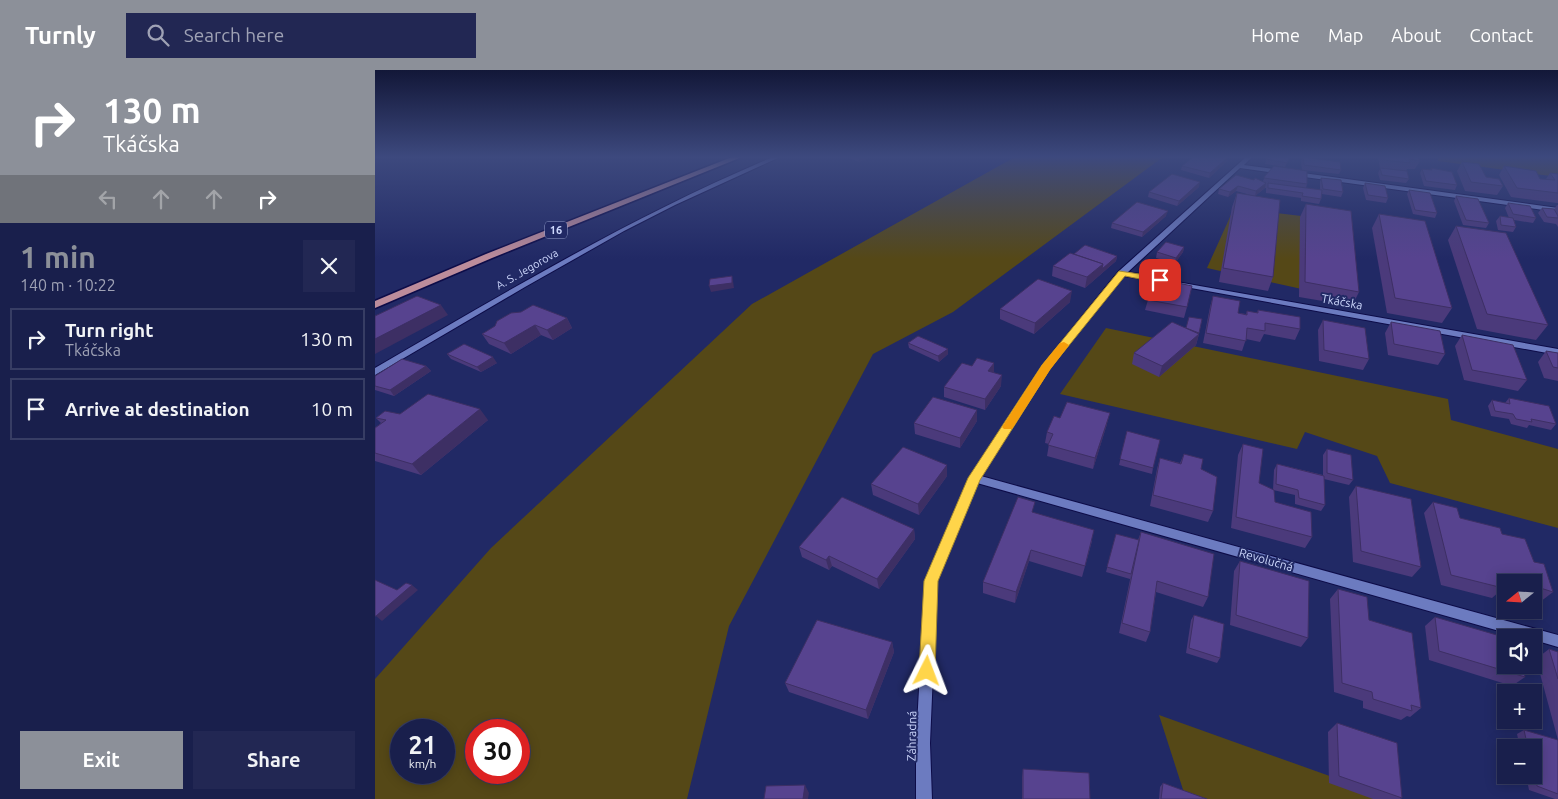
<!DOCTYPE html>
<html lang="en">
<head>
<meta charset="utf-8">
<style>
	body { margin:0; font-family:Ubuntu,sans-serif; background:#222753; color:#f1f3f6; height:100vh; display:flex; flex-direction:column; font-size:19px; white-space:nowrap }
	* { box-sizing:border-box; margin:0 }
	p { font-size:16px; color:#9fa2b5 }
	.icon { flex:none; width:28px; height:28px; fill:none; stroke:currentColor; stroke-width:2; stroke-linecap:round; stroke-linejoin:round }
	.map { position:relative; flex:1; overflow:hidden }
	.drawer { display:flex; flex-direction:column; background:#191f4c; width:375px }
	.drawer>* { flex:none }
	.hud { background:#8c9099; color:#fff; overflow:hidden }
	.needle { width:32px; rotate:252deg }
	.buttons { position:absolute; left:1122px; top:504px; display:grid; gap:10px }
	.buttons a { display:grid; place-items:center; width:45px; height:45px; border-radius:0px; background:#191f4c; box-shadow:0 2px 12px #0003,0 0 0 1px #373d64; font-size:25px }
	.speed { position:absolute; left:15px; top:649px; display:flex; gap:10px; font-size:25px; font-weight:700; text-align:center }
	.speed>* { display:grid; place-content:center; width:65px; height:65px; border-radius:50%; background:#191f4c; box-shadow:0 2px 12px #0003,0 0 0 1px #373d64; line-height:1 }
	.speed small { font-size:12px; font-weight:400 }
	.speed .limit { border:8px solid #d22; background:#fff; color:#111 }
	.pin { position:absolute; display:grid; place-items:center; width:42px; height:42px; color:#fff; margin:-21px; border-radius:10px; box-shadow:0 2px 8px #0006 }
	.me { position:absolute; width:55px; margin:-28px; rotate:3deg; stroke-linejoin:round; filter:drop-shadow(0 0 4px #0008) }
	.turn { display:flex; align-items:center; gap:18px; height:105px; padding:0 20px; font-size:22px }
	.turn .icon { width:65px; height:65px; stroke-width:2.5 }
	.turn b { display:block; font-size:35px; line-height:42px }
	.lanes { display:flex; align-items:center; height:48px; padding:0 20px; background:#0003; justify-content:center; gap:25px; direction:ltr }
	.lanes .off { opacity:.35 }
	.round { display:grid; place-items:center; flex:none; width:52px; height:52px; border-radius:0px; background:#222753 }
	.headline { display:flex; align-items:center; justify-content:space-between; height:85px; padding:0 20px }
	h1 { font-size:30px; font-weight:700; line-height:38px; color:#8c9099 }
	.button { display:flex; gap:10px; margin-top:auto; padding:10px 20px }
	.button a { flex:1; height:58px; border-radius:0px; background:#8c9099; color:#fff; font-size:20px; font-weight:700; line-height:58px; text-align:center }
	.button a+a { background:#222753; color:#f1f3f6 }
	ul { padding:0; list-style:none }
	li { display:flex; align-items:center; gap:15px; height:62px; margin:0 10px 8px; padding:0 10px; border:2px solid #373d64; border-radius:0px }
	li div { flex:1 }
	li b { display:block; font-size:19px }
	li em { font-style:normal }
	header { display:flex; align-items:center; gap:30px; box-sizing:border-box; height:70px; padding:0 25px; background:#8c9099; color:#fff }
	header strong { font-size:24px }
	nav { display:flex; gap:28px; margin-inline-start:auto; font-size:18px }
	.search { width:350px; height:45px; background:#222753; display:flex; align-items:center; gap:12px; box-sizing:border-box; padding:0 18px; border-radius:0px; color:#9fa2b5; font-size:19px }
	main { display:flex; flex:1; min-height:0 }
	.map>svg:first-child { display:block }
	.green { fill:#554817; fill-rule:evenodd }
	.lines { fill:none; stroke-linecap:round; stroke-linejoin:round }
	.minor-casing { stroke:#0d0c48; stroke-width:2 }
	.primary-casing { stroke:#0d0c48; stroke-width:3 }
	.minor { fill:#6c7bc0; fill-rule:evenodd }
	.primary { fill:#bc8c9b; fill-rule:evenodd }
	.wall { fill:#4b3a7b }
	.shaded-wall { fill:#3d2f64 }
	.building { fill:#57438f; stroke:#3d2f64 }
	.route { fill:#ffd54a; stroke:#a68a30 }
	.slow { fill:#f59e0b }
	.labels { text-anchor:middle; stroke-width:4; stroke-linejoin:round; paint-order:stroke }
	.shield { fill:#212965; stroke:#99a3cf; stroke-width:1 }
	.shield-label { font-size:11px; font-weight:bold; fill:#cdd7fc }
	.far-street-label { font-size:11px; fill:#cdd7fc; stroke:#212965 }
	.street-label { font-size:12px; fill:#cdd7fc; stroke:#212965 }
</style>
</head>
<body>
<header>
<strong>Turnly</strong>
<div class="search"><svg class="icon" aria-label="search" viewBox="0 0 24 24"><circle cx="10" cy="10" r="6"/><path d="M15 15l6 6"/></svg>Search here</div>
<nav><a>Home</a><a>Map</a><a>About</a><a>Contact</a></nav>
</header>
<main>
<section class="drawer">
<div class="hud">
<div class="turn"><svg class="icon" aria-label="right" viewBox="0 0 24 24"><path d="M7 20v-9h11M14 6l5 5-5 5"/></svg><div><b>130 m</b>Tkáčska</div></div>
<div class="lanes"><svg class="icon off" aria-label="left" viewBox="0 0 24 24"><path d="M17 20v-9H6M10 6l-5 5 5 5"/></svg><svg class="icon off" aria-label="ahead" viewBox="0 0 24 24"><path d="M12 20V5M6 11l6-6 6 6"/></svg><svg class="icon off" aria-label="ahead" viewBox="0 0 24 24"><path d="M12 20V5M6 11l6-6 6 6"/></svg><svg class="icon" aria-label="right" viewBox="0 0 24 24"><path d="M7 20v-9h11M14 6l5 5-5 5"/></svg></div>
</div>
<div class="headline"><div><h1>1 min</h1><p>140 m · 10:22</p></div><a class="round"><svg class="icon" aria-label="close" viewBox="0 0 24 24"><path d="M6 6l12 12M18 6L6 18"/></svg></a></div>
<ul>
<li><svg class="icon" aria-label="right" viewBox="0 0 24 24"><path d="M7 20v-9h11M14 6l5 5-5 5"/></svg><div><b>Turn right</b><p>Tkáčska</p></div><em>130 m</em></li>
<li><svg class="icon" aria-label="arrive" viewBox="0 0 24 24"><path d="M6 21V4h12l-3 4 3 4H6"/></svg><div><b>Arrive at destination</b></div><em>10 m</em></li>
</ul>
<div class="button"><a>Exit</a><a>Share</a></div>
</section>
<div class="map">
<svg width="1183" height="729" viewBox="0 0 1183 729">
	<rect width="100%" height="100%" fill="#212965"/>
	<g class="green">
		<path d="M 640,87 L 788,87 L 578,242 L 498,284 L 354,556 L 312,729 L 0,729 L 0,609 L 116,478 L 377,234 ZM 26,660 L 69,660 L 69,702 L 26,702 ZM 101,660 L 144,660 L 144,702 L 101,702 Z"/>
		<polygon points="1063,87 1183,87 1183,107 1063,91"/>
		<polygon points="859,138 968,151 972,229 832,198"/>
		<polygon points="731,258 1073,329 1076,350 1183,379 1183,458 1015,413 1002,386 930,362 922,379 685,324"/>
		<polygon points="784,645 1019,729 811,729"/>
	</g>
	<g class="lines">
		<defs>
			<g id="minor">
				<path d="M 398,87 L 405,87 L 300,135 L 249,161 L 150,217 L 0,305 L 0,298 C 131,222 258,146 398,87 Z"/>
				<polygon points="871,87 877,87 869,95 1183,138 1183,142 865,98 753,202 794,209 794,213 749,206 674,299 606,406 1183,565 1183,577 1159,570 1159,568 1149,568 602,413 562,511 555,673 557,729 541,729 541,673 550,511 594,408 668,295 744,201"/>
				<polygon points="802,212 1183,279 1183,285 805,216 801,214"/>
			</g>
			<polygon id="primary" points="357,87 367,87 117,188 0,238 0,231 111,184"/>
		</defs>
		<use href="#minor" class="minor-casing"/>
		<use href="#primary" class="primary-casing"/>
		<use href="#minor" class="minor"/>
		<use href="#primary" class="primary"/>
	</g>
	<g class="wall">
		<polygon points="472,87 496,87 484,92"/>
		<polygon points="928,87 966,100 964,104 927,100 926,92"/>
		<polygon points="1003,87 1043,87 1045,91 1040,99 1032,99 1031,101 1034,109 1031,113 1005,110 1003,103 1005,99"/>
		<polygon points="891,89 913,91 910,97 890,94"/>
		<polygon points="852,91 834,108 806,100 807,96"/>
		<polygon points="1087,92 1111,107 1128,116 1122,125 1090,121 1082,101"/>
		<polygon points="1129,96 1165,109 1171,109 1175,103 1183,104 1183,133 1182,133 1136,127 1124,105"/>
		<polygon points="1056,98 1082,115 1080,120 1049,116 1045,103 1047,99 1055,100"/>
		<polygon points="890,106 932,114 931,118 945,120 945,112 946,108 968,122 966,127 947,124 946,129 944,134 926,131 926,128 891,123 891,118 890,118 880,126 898,207 893,221 844,212 857,137 862,123 879,126 861,121 853,127 843,124 844,119 879,110 888,111"/>
		<polygon points="990,113 1013,128 1011,133 991,130 988,118"/>
		<polygon points="824,117 802,136 773,127 774,122"/>
		<polygon points="1034,120 1062,143 1060,148 1038,144 1032,124"/>
		<polygon points="1081,126 1114,153 1111,158 1088,155 1079,131"/>
		<polygon points="1133,133 1161,148 1158,153 1139,150 1141,157 1138,162 1123,160 1121,151 1125,146 1134,148 1130,138"/>
		<polygon points="931,134 984,222 977,236 924,227 925,147"/>
		<polygon points="1182,135 1183,135 1183,157 1181,154 1169,152 1163,143 1167,138 1179,139"/>
		<polygon points="1004,144 1077,238 1067,253 1012,243 997,158"/>
		<polygon points="791,146 767,167 736,158 737,153"/>
		<polygon points="1081,156 1173,255 1161,270 1102,259 1073,170"/>
		<polygon points="809,177 808,182 800,193 781,188 782,182"/>
		<polygon points="699,184 742,186 741,191 710,218 677,206 678,196"/>
		<polygon points="838,226 863,243 871,244 872,241 882,243 883,240 925,259 920,270 889,264 885,272 871,269 867,281 828,273 835,237"/>
		<polygon points="773,230 812,237 809,248 770,240"/>
		<polygon points="695,232 659,264 625,249 625,239"/>
		<polygon points="192,248 197,258 178,270 166,265 136,284 114,274 107,264"/>
		<polygon points="827,249 824,264 821,275 784,307 757,294 759,283"/>
		<polygon points="948,250 994,289 988,300 944,291 943,260"/>
		<polygon points="1016,252 1070,284 1063,295 1013,285 1010,263"/>
		<polygon points="1087,265 1152,310 1143,321 1089,310 1080,276"/>
		<polygon points="533,273 573,284 564,292 534,278"/>
		<polygon points="1171,281 1183,283 1183,311 1169,308 1163,292"/>
		<polygon points="72,284 122,293 106,302 76,289"/>
		<polygon points="619,293 619,303 626,316 610,340 569,327 569,317 597,296"/>
		<polygon points="51,296 56,301 19,326 0,320 0,306"/>
		<polygon points="1134,328 1181,354 1176,360 1154,355 1152,358 1136,354 1134,349 1116,346 1113,336 1117,330 1130,333"/>
		<polygon points="25,344 113,350 46,405 0,391 0,358 6,353 1,348"/>
		<polygon points="685,348 732,354 718,399 672,386 674,374 670,373 672,362"/>
		<polygon points="602,351 585,378 540,364 539,353"/>
		<polygon points="752,361 778,398 777,404 744,395"/>
		<polygon points="868,374 884,413 900,432 937,467 930,478 856,458 863,385"/>
		<polygon points="952,379 978,410 974,415 949,409 950,435 946,441 920,434 920,425 898,420 899,400 902,394 948,405 948,385"/>
		<polygon points="809,384 826,399 838,441 833,452 775,436 782,399 785,388 805,393"/>
		<polygon points="572,406 544,445 498,425 496,414"/>
		<polygon points="981,416 1046,497 1037,507 978,492 974,427"/>
		<polygon points="1058,432 1085,448 1127,464 1159,492 1178,522 1165,532 1159,530 1159,512 1131,512 1131,522 1125,521 1117,528 1066,515 1049,443"/>
		<polygon points="659,443 717,471 707,507 654,491 640,533 608,523 608,512"/>
		<polygon points="539,459 540,469 504,519 457,496 454,500 427,487 424,477"/>
		<polygon points="766,462 833,527 828,537 781,522 775,562 771,572 744,563 756,505 755,509 731,502 741,464 763,470"/>
		<polygon points="865,491 933,568 926,577 855,555 859,501"/>
		<polygon points="963,519 994,550 1046,638 1035,647 1032,646 1026,650 988,638 988,631 959,622 955,529"/>
		<polygon points="819,545 845,588 842,593 811,583 816,550"/>
		<polygon points="1060,547 1150,607 1137,616 1054,590 1050,556"/>
		<polygon points="517,572 519,582 493,649 414,622 410,613"/>
		<polygon points="1174,579 1183,582 1183,729 1180,729 1154,720 1151,705 1159,705 1159,678 1145,678 1142,664 1149,660 1183,670 1161,589"/>
		<polygon points="962,653 1027,728 1025,729 998,729 954,713 953,662"/>
		<polygon points="648,699 715,729 647,729 647,707"/>
		<polygon points="788,713 832,729 784,729 785,717"/>
	</g>
	<g class="shaded-wall">
		<polygon points="484,87 496,87 484,92"/>
		<polygon points="853,87 852,91 834,108 835,103"/>
		<polygon points="825,112 824,117 802,136 804,131"/>
		<polygon points="891,113 890,118 880,126 881,121"/>
		<polygon points="863,116 861,121 853,127 855,122"/>
		<polygon points="793,141 791,146 767,167 768,162"/>
		<polygon points="809,177 808,182 800,193 801,188"/>
		<polygon points="742,186 741,191 710,218 712,207 728,194"/>
		<polygon points="357,206 358,211 359,218 336,222 334,216"/>
		<polygon points="697,221 695,232 659,264 660,253"/>
		<polygon points="66,235 73,245 0,284 0,269"/>
		<polygon points="192,248 197,258 178,270 172,260"/>
		<polygon points="160,255 166,265 136,284 129,273"/>
		<polygon points="824,264 821,275 784,307 787,296"/>
		<polygon points="573,279 573,284 564,292 563,286"/>
		<polygon points="118,287 122,293 106,302 102,297"/>
		<polygon points="619,293 619,304 613,301"/>
		<polygon points="51,296 56,301 19,326 15,320"/>
		<polygon points="627,305 626,316 610,340 610,329"/>
		<polygon points="105,339 113,350 46,405 37,394"/>
		<polygon points="602,340 602,351 585,378 585,368"/>
		<polygon points="735,343 732,354 718,399 720,388"/>
		<polygon points="572,395 572,406 544,445 543,434"/>
		<polygon points="539,459 540,469 504,519 502,509"/>
		<polygon points="656,480 654,491 640,533 641,522"/>
		<polygon points="454,486 457,496 454,500 451,490"/>
		<polygon points="37,515 43,520 7,551 1,546"/>
		<polygon points="517,572 519,582 493,649 491,640"/>
		<polygon points="430,715 434,723 433,729 428,729"/>
	</g>
	<g class="building">
		<polygon points="818,87 853,87 835,103 807,96"/>
		<polygon points="893,87 915,87 912,93 891,89"/>
		<polygon points="928,87 965,92 966,100 929,95"/>
		<polygon points="1009,87 1043,87 1045,91 1034,89 1035,93 1009,90"/>
		<polygon points="1087,92 1104,94 1111,107 1124,109 1128,116 1096,112"/>
		<polygon points="899,96 932,101 932,114 889,108 890,106"/>
		<polygon points="1129,96 1161,101 1165,109 1180,110 1175,103 1183,104 1183,123 1142,118"/>
		<polygon points="1005,98 1032,101 1034,109 1007,105"/>
		<polygon points="1056,98 1077,102 1082,115 1051,111 1047,99 1057,100"/>
		<polygon points="797,104 825,112 804,131 774,122"/>
		<polygon points="861,105 879,110 880,108 891,113 881,121 863,116 855,122 844,119"/>
		<polygon points="946,108 966,110 968,122 948,119"/>
		<polygon points="893,113 947,120 946,129 927,126 928,123 893,118"/>
		<polygon points="990,113 1010,116 1013,128 993,125"/>
		<polygon points="1034,120 1055,123 1062,143 1040,140"/>
		<polygon points="862,123 905,130 898,207 848,198"/>
		<polygon points="1081,126 1103,129 1114,153 1091,150"/>
		<polygon points="762,132 793,141 768,162 737,153"/>
		<polygon points="1133,133 1155,136 1161,148 1138,144"/>
		<polygon points="931,134 976,141 984,222 930,212"/>
		<polygon points="1167,138 1179,139 1183,146 1183,148 1172,147"/>
		<polygon points="1004,144 1050,151 1077,238 1020,228"/>
		<polygon points="1125,146 1138,148 1141,157 1126,155"/>
		<polygon points="1081,156 1131,163 1173,255 1112,244"/>
		<polygon points="791,172 809,177 801,188 782,182"/>
		<polygon points="710,175 742,186 727,199 728,194 699,184"/>
		<polygon points="695,183 728,194 712,207 678,196"/>
		<polygon points="357,206 357,213 334,216 335,209"/>
		<polygon points="780,208 817,216 812,237 773,230"/>
		<polygon points="663,209 697,221 660,253 625,239"/>
		<polygon points="42,226 66,235 0,269 0,246"/>
		<polygon points="838,226 865,231 863,243 872,245 872,241 883,243 883,240 925,247 925,259 890,253 890,261 872,258 871,271 831,263"/>
		<polygon points="158,235 192,248 172,260 160,255 129,273 107,264 120,256 122,251 136,243 146,242"/>
		<polygon points="814,247 827,249 824,263 811,258"/>
		<polygon points="948,250 990,258 994,289 949,280"/>
		<polygon points="797,252 824,264 787,296 759,283"/>
		<polygon points="1016,252 1065,261 1070,284 1019,274"/>
		<polygon points="1087,265 1138,275 1152,310 1097,300"/>
		<polygon points="543,266 573,279 563,286 533,273"/>
		<polygon points="89,274 118,287 102,297 72,284"/>
		<polygon points="1171,281 1183,283 1183,298 1178,297"/>
		<polygon points="602,288 619,293 613,301 627,305 610,329 569,317 587,293 597,296"/>
		<polygon points="27,289 51,296 15,320 0,316 0,306"/>
		<polygon points="53,324 105,339 37,394 0,383 0,358 11,350 1,348 10,341 25,344"/>
		<polygon points="558,327 602,340 585,368 539,353"/>
		<polygon points="1134,328 1174,336 1181,354 1156,349 1157,352 1141,349 1138,344 1120,341 1117,330 1135,334"/>
		<polygon points="692,332 735,343 720,388 673,375 678,364 672,362 679,346 685,348"/>
		<polygon points="752,361 785,370 778,398 745,389"/>
		<polygon points="868,374 888,379 884,413 899,420 900,432 936,442 937,467 861,447"/>
		<polygon points="528,377 572,395 543,434 496,414"/>
		<polygon points="952,379 976,385 978,410 952,403"/>
		<polygon points="809,384 828,389 826,399 842,407 838,441 778,425 785,388 806,394"/>
		<polygon points="902,394 949,406 950,435 924,428 923,420 901,414"/>
		<polygon points="981,416 1036,429 1046,497 986,481"/>
		<polygon points="467,427 539,459 502,509 454,486 451,490 424,477"/>
		<polygon points="643,427 660,432 657,442 719,460 710,496 656,480 641,522 608,512"/>
		<polygon points="1058,432 1082,438 1085,448 1125,458 1127,464 1150,469 1159,492 1169,494 1178,522 1159,516 1159,512 1145,512 1125,507 1128,518 1076,505"/>
		<polygon points="766,462 839,484 833,527 782,511 775,562 747,553"/>
		<polygon points="741,464 764,470 756,504 732,497"/>
		<polygon points="865,491 934,511 933,568 861,545"/>
		<polygon points="0,510 22,520 31,513 37,515 1,546 0,546"/>
		<polygon points="963,519 992,527 994,550 1037,563 1046,638 1036,635 1037,641 998,629 997,622 967,613"/>
		<polygon points="819,545 849,554 845,588 814,578"/>
		<polygon points="1060,547 1132,568 1131,568 1131,595 1147,595 1150,607 1064,581"/>
		<polygon points="442,550 517,572 491,640 410,613"/>
		<polygon points="1174,579 1183,582 1183,609"/>
		<polygon points="962,653 1022,673 1027,728 964,706"/>
		<polygon points="1149,660 1183,670 1183,724 1162,716 1159,702 1159,678 1153,678"/>
		<polygon points="648,699 714,703 715,729 648,729"/>
		<polygon points="788,713 832,729 786,729"/>
		<polygon points="430,715 428,729 389,729 391,716"/>
	</g>
	<linearGradient id="sky" x2="0" y2="1"><stop stop-color="#121738"/><stop offset="0.46" stop-color="#3d497e"/><stop offset="1" stop-color="#3d497e" stop-opacity="0"/></linearGradient>
	<rect width="1183" height="189" fill="url(#sky)"/>
	<polygon class="route" points="744,201 785,207 790,210 785,213 750,206 675,299 605,410 563,511 560,601 557,607 552,609 546,607 544,601 549,511 593,408 667,295"/>
	<polygon class="slow" points="689,272 694,275 675,300 637,359 629,359 627,357 629,354 667,295 685,273"/>
	<g class="labels">
		<rect class="shield" x="170" y="151.5" width="22" height="17" rx="4"/>
		<g class="shield-label">
			<text x="181" y="164">16</text>
		</g>
		<g class="far-street-label">
			<text transform="translate(152 199) rotate(-30)" y="4">A. S. Jegorova</text>
		</g>
		<g class="street-label">
			<text transform="translate(967 232) rotate(10)" y="4">Tkáčska</text>
			<text transform="translate(891 490) rotate(16)" y="4">Revolučná</text>
			<text transform="translate(537 666) rotate(-89)" y="4">Záhradná</text>
		</g>
	</g>
</svg>
<div class="buttons">
<a><svg class="needle" viewBox="-14 -14 28 28"><path d="M0-13l5 13h-10z" fill="#e53935"/><path d="M0 13l5-13h-10z" fill="#9fa2b5"/></svg></a>
<a><svg class="icon" aria-label="sound" viewBox="0 0 24 24"><path d="M4 9h4l5-4v14l-5-4H4zM17 9q2 3 0 6"/></svg></a>
<a>+</a>
<a>−</a>
</div>
<div class="speed"><div>21<small>km/h</small></div><div class="limit">30</div></div>
<div class="pin" style="left:785px;top:210px;background:#d93025"><svg class="icon" aria-label="arrive" viewBox="0 0 24 24"><path d="M6 21V4h12l-3 4 3 4H6"/></svg></div>
<svg class="me" style="left:552px;top:601px" viewBox="-20 -20 40 40"><path d="M0-17L14 15 0 8-14 15z" fill="#ffd54a" stroke="#fff" stroke-width="4"/></svg>
</div>
</main>
</body>
</html>
